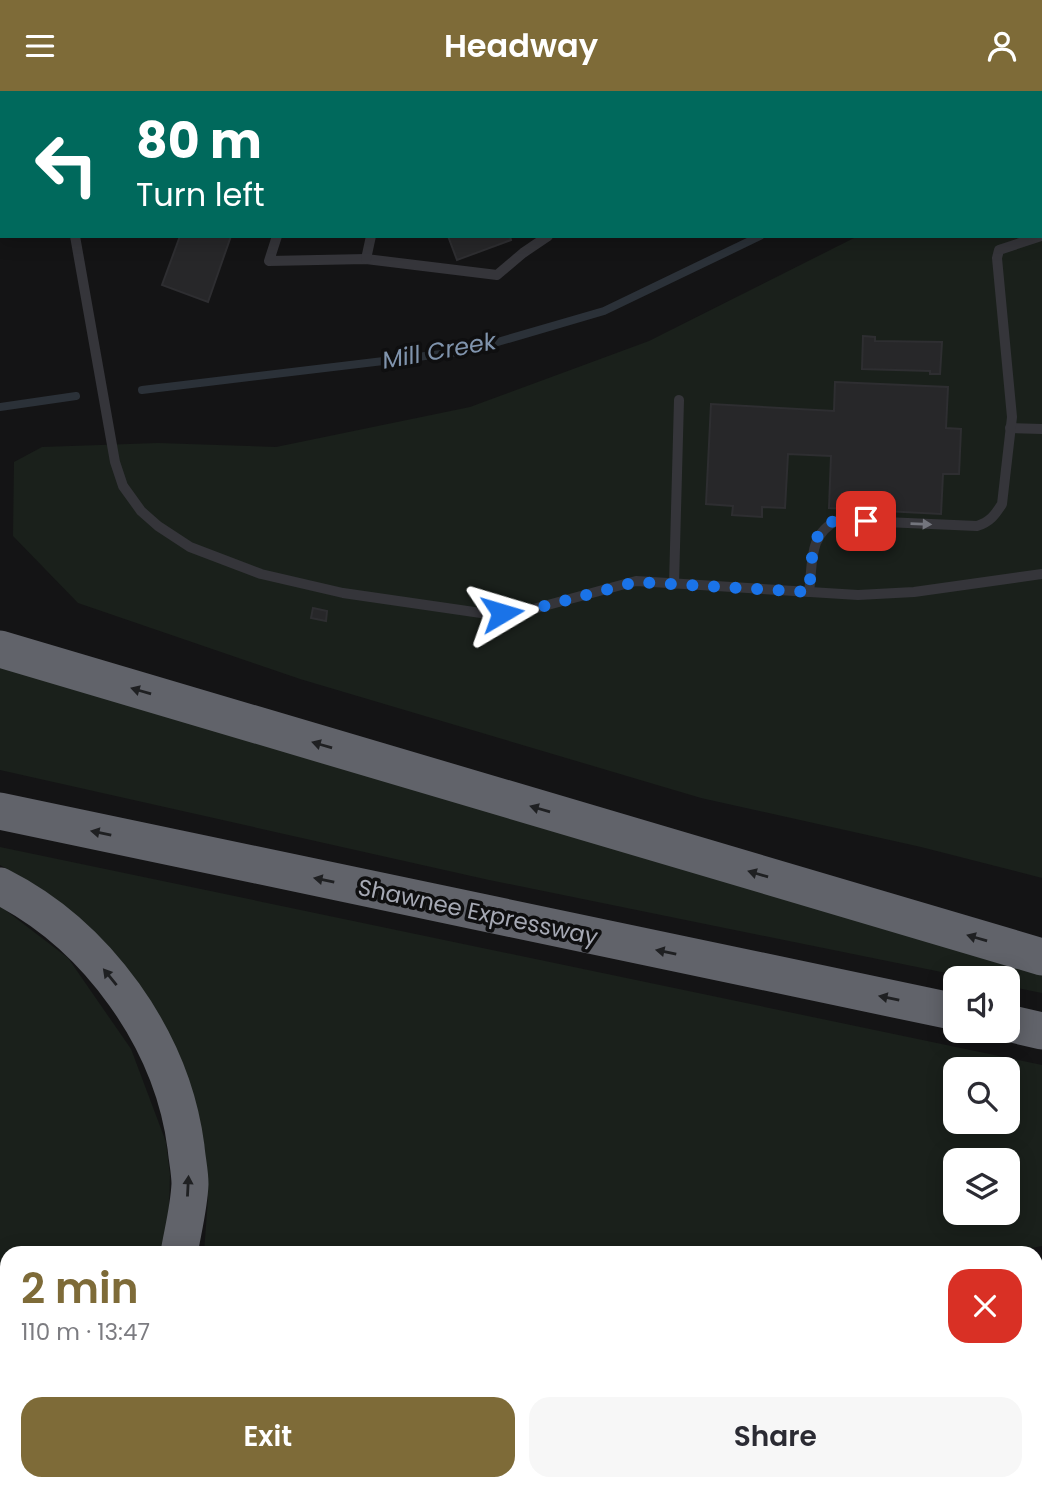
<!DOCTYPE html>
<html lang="en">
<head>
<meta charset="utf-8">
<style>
	body { margin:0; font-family:Poppins,sans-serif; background:#f7f7f7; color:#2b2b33; height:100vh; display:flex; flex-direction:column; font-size:26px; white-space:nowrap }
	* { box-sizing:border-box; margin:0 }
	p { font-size:23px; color:#7c7c81 }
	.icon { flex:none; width:38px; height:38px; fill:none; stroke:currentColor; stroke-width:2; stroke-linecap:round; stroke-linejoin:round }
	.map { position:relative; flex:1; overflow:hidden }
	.panel { position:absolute; left:0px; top:1155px; width:1043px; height:245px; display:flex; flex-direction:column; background:#fff; border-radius:21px 21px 0 0; box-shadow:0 4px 18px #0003 }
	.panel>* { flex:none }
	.banner { position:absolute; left:0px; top:0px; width:1043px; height:147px; box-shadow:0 4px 18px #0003; background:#00695c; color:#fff; overflow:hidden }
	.fabs { position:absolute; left:943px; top:875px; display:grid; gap:14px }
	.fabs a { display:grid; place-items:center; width:77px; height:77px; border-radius:14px; background:#fff; box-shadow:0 4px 18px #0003; font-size:35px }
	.pin { position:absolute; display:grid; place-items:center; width:60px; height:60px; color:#fff; margin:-30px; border-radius:14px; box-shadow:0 4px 10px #0006 }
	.me { position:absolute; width:77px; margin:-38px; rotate:83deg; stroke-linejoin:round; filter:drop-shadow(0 0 5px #0008) }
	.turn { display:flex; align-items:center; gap:24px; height:147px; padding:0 21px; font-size:32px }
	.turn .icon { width:91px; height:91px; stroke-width:2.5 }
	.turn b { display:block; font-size:49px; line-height:60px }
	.round { display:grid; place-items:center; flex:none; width:74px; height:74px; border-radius:21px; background:#f7f7f7 }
	.overview { display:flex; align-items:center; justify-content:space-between; height:119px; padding:0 21px }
	h1 { font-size:42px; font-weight:600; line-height:52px; color:#7e6b38 }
	.cta { display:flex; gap:14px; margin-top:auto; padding:14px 21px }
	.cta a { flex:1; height:80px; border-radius:21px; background:#7e6b38; color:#fff; font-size:28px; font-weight:600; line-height:80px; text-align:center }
	.cta a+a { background:#f7f7f7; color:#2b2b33 }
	header { display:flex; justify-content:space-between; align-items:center; height:91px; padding:0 21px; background:#7e6b38; color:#fff; font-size:32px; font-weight:600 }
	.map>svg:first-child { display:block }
	.green { fill:#1a201b; fill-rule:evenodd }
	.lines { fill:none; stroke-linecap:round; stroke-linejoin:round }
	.stream { stroke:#2b3138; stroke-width:8 }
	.building { fill:#272729; stroke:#2e2e31; stroke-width:2 }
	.service { stroke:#35353a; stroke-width:10 }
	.minor { stroke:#35353a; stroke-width:21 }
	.motorway { stroke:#61636a; stroke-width:37 }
	.oneway { fill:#73757d }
	.oneway2 { fill:#1f2022 }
	.route { stroke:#1a73e8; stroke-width:12; stroke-dasharray:0 21.6 }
	.labels { text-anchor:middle; stroke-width:7; stroke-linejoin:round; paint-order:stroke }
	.street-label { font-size:23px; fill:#a6a9b4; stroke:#0f0f10 }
	.water-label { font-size:24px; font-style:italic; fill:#8094ad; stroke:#0f0f10 }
</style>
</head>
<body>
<header><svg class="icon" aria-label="menu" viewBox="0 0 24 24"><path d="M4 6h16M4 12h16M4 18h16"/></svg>Headway<svg class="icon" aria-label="person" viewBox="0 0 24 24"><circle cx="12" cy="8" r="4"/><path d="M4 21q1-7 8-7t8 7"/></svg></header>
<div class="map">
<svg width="1042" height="1400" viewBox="0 0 1042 1400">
	<rect width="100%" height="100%" fill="#141415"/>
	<g class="green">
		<polygon points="1042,88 1042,787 921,756 701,707 300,588 78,512 13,445 14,371 42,356 158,352 276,356 470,316 649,250 858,145 1041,145"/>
		<polygon points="0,573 1042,881 1042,902 1008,895 1008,887 971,887 489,789 0,679"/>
		<path d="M 0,756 L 1042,974 L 1042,1155 L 1006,1162 L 204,1162 L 208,1107 L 199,1026 L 193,1004 L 151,911 L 126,878 L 43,799 L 0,774 ZM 956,978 L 1008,978 L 1008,1031 L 956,1031 ZM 956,1069 L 1008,1069 L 1008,1122 L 956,1122 Z"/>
		<polygon points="0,815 68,867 131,958 166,1051 170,1084 169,1117 163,1162 7,1162 7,1288 0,1288"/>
		<polygon points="0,1356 7,1357 7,1391 0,1395"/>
		<polygon points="71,1393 425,1393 415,1400 62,1400"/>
	</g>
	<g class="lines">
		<g class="stream">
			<polyline points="142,299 467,260 604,220 760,145"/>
			<polyline points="0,316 76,305"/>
		</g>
	</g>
	<g class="building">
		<polygon points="146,0 213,0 212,2"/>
		<polygon points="180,145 231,145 208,211 162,194"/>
		<polygon points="448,145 510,145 511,149 457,169"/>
		<polygon points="863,245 875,246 875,250 942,251 940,283 930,283 930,280 862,278"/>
		<polygon points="835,291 948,296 946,337 961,338 959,383 943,383 941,423 829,417 831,365 788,363 785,417 762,416 762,426 732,424 733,415 706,413 711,313 834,320"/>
		<polygon points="313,517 327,520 326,530 311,527"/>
		<polygon points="686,1393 707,1393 728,1397 728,1400 677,1400 685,1400"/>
		<polygon points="743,1393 776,1393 774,1400 742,1400"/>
	</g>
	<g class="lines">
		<g class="service">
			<polyline points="50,0 54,2"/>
			<polyline points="375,0 380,2"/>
			<polyline points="549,0 550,2"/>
			<polyline points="759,0 768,2"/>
			<polyline points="262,2 263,0"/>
			<polyline points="325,2 325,0"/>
			<polyline points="439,2 446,0"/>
			<polyline points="833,2 844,0"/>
			<polyline points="75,145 115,371 123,395 141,420 158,435 190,456 261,483 343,502 481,522 522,521 636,490 858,504 914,501 1042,483"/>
			<polyline points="277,145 269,170 366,168 497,184 523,162 548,145"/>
			<polyline points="366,168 371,145"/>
			<polyline points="1010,337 1042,338"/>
			<polyline points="674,493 679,309"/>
			<path d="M 809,501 C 813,472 808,443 838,429 L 977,435 C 990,431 995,424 1002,413 L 1012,326 L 997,167 L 999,159 L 1041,145"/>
		</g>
		<g class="minor">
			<polyline points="1026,0 1026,2"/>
			<polyline points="1041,63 1042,66"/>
			<polyline points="973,1393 974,1400"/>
		</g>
		<g class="motorway">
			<polyline points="0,558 1042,866"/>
			<polyline points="0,720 956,921"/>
			<path d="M 0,795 C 97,844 172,948 186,1056 C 187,1068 190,1081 190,1093 C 189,1116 183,1139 179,1162"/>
			<polyline points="1008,932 1042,940"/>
			<polyline points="1036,1193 1042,1191"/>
			<polyline points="0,1318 7,1319"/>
			<polyline points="34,1400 44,1393"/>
			<polyline points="444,1400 455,1393"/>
		</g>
	</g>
	<defs><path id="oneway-solid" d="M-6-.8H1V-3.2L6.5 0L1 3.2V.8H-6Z" transform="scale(1.75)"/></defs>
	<use class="oneway" href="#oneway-solid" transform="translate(921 433) rotate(2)"/>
	<g class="oneway2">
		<use href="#oneway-solid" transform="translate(141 600) rotate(-164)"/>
		<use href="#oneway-solid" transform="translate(322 654) rotate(-164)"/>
		<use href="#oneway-solid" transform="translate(540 718) rotate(-164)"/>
		<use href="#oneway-solid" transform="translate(101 742) rotate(-168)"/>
		<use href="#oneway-solid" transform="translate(758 783) rotate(-164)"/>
		<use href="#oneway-solid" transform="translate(324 789) rotate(-168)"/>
		<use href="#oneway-solid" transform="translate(977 847) rotate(-164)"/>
		<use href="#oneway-solid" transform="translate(666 861) rotate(-168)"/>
		<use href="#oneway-solid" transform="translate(110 886) rotate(-129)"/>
		<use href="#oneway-solid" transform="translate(889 907) rotate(-168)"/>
		<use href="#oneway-solid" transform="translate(188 1095) rotate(-87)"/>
	</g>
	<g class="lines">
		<path class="route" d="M 502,522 L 522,521 L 636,491 L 809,501 C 812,478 808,435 838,429 C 847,428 858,430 866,430"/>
	</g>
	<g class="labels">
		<g class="street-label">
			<text transform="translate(478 821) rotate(12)" y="8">Shawnee Expressway</text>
		</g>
		<g class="water-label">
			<text transform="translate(439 260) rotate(-10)" y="8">Mill Creek</text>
		</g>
	</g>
</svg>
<div class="fabs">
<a><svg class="icon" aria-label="sound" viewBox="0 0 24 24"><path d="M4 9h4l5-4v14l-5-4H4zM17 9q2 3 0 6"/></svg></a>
<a><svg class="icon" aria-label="search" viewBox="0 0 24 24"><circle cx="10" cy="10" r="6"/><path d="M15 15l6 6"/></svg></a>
<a><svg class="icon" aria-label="layers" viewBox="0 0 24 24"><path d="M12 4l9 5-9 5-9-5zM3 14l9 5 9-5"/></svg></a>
</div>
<div class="pin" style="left:866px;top:430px;background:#d93025"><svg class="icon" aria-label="arrive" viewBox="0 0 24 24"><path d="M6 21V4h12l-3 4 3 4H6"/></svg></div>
<svg class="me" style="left:502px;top:522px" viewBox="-20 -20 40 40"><path d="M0-17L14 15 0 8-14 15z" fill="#1a73e8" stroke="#fff" stroke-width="4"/></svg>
<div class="banner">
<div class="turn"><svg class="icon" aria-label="left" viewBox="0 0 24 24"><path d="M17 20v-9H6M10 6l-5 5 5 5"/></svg><div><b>80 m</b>Turn left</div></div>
</div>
<section class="panel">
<div class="overview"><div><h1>2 min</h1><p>110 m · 13:47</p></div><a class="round" style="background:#d93025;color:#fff"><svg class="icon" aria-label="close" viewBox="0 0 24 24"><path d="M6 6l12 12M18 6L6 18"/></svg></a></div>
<div class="cta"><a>Exit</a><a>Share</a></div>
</section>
</div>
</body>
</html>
